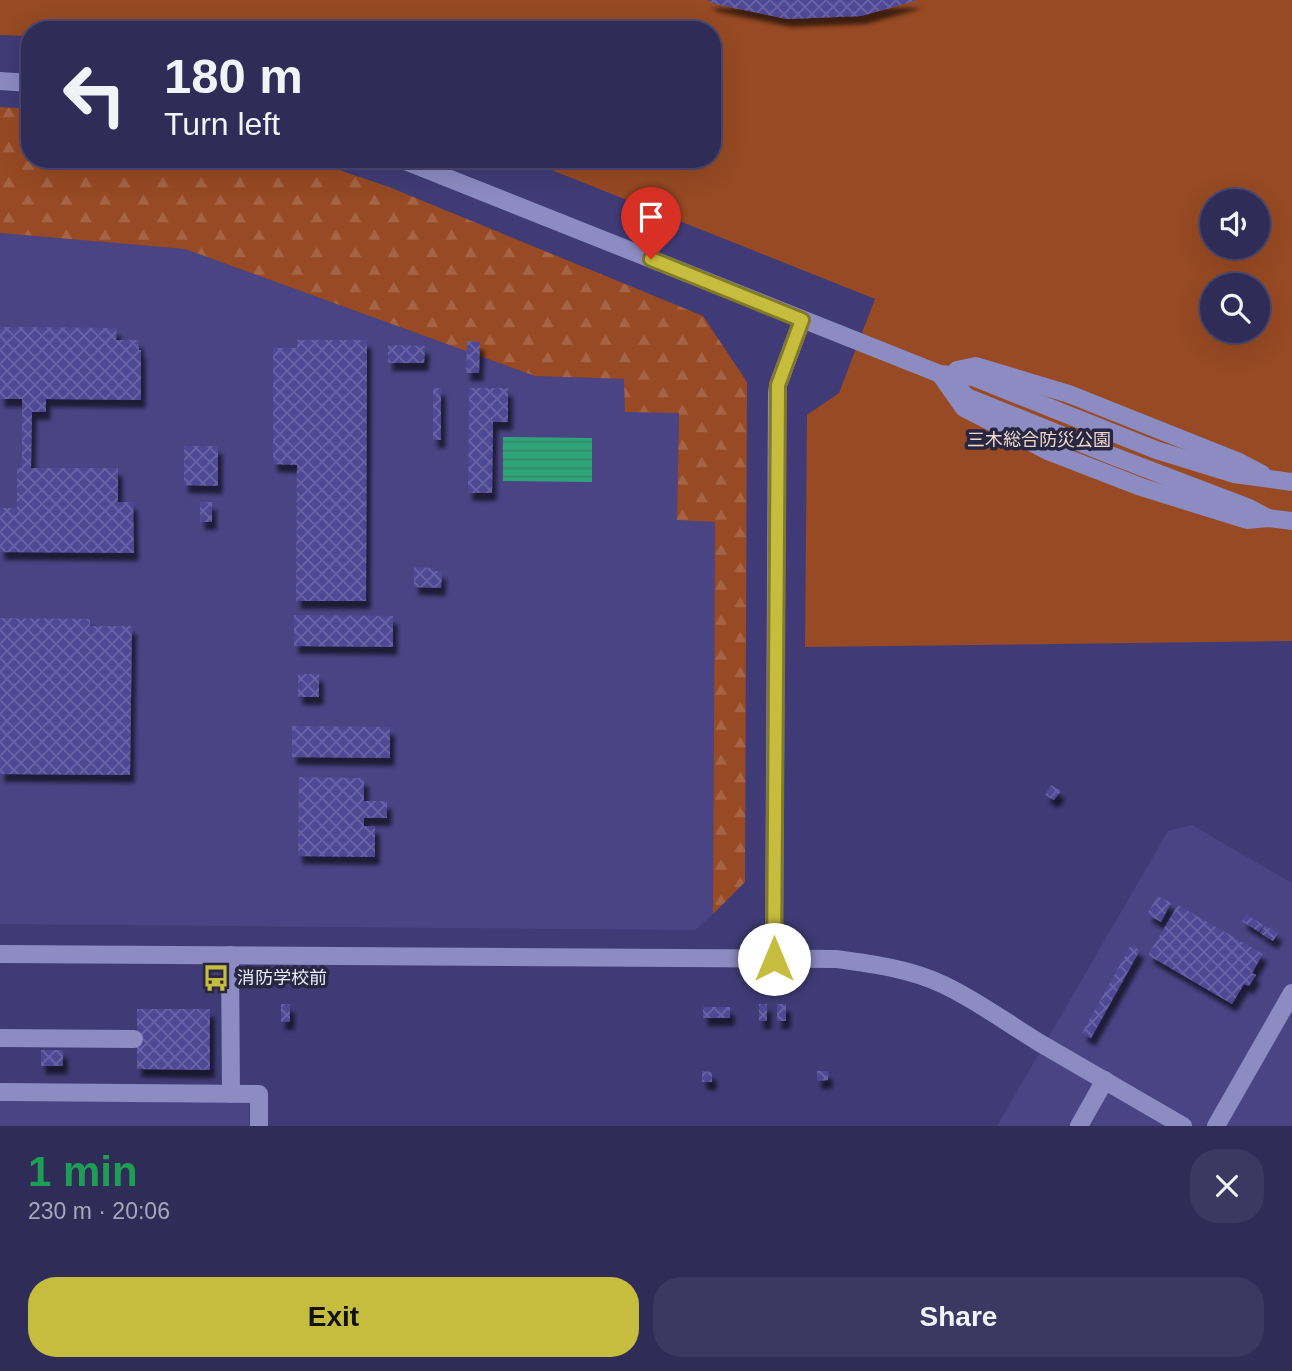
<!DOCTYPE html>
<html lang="en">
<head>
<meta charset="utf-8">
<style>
	body { margin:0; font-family:Arial,"Noto Sans JP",sans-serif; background:#3c3861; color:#f1f3f6; height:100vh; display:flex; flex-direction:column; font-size:26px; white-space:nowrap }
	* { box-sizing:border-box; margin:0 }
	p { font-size:23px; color:#a8a7ba }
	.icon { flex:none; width:38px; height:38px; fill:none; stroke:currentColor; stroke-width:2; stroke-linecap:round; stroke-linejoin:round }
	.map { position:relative; height:1126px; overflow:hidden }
	.side { display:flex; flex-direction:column; background:#302c58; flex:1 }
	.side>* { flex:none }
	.guide { position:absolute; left:21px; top:21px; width:700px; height:147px; border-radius:28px; box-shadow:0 7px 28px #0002,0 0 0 2px #4b486e; background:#302c58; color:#f1f3f6; overflow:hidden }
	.fabs { position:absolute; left:1200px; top:189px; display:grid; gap:14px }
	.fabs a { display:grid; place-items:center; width:70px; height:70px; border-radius:50%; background:#302c58; box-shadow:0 7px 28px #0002,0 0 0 2px #4b486e; font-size:35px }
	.pin { position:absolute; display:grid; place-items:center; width:60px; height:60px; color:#fff; margin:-72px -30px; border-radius:50% 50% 50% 0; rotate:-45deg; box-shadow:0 0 7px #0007 }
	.pin .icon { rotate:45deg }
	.me { position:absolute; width:77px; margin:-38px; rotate:0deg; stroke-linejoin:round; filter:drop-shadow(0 0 5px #0008) }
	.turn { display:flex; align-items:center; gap:24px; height:147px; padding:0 28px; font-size:32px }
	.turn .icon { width:91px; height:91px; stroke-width:2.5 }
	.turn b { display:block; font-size:49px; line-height:60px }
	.round { display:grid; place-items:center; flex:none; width:74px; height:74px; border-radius:28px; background:#3c3861 }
	.headline { display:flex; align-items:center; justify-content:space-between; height:119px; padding:0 28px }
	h1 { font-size:42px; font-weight:700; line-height:52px; color:#1e9e55 }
	.primary-button { display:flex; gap:14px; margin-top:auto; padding:14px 28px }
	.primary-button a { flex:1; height:80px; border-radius:28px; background:#c6bc3d; color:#111; font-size:28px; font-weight:700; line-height:80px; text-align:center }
	.primary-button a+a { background:#3c3861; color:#f1f3f6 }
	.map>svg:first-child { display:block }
	.built { fill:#4a4485 }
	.forest { fill:url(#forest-firs) }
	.park { fill:#974a23; fill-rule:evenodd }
	.water { fill:url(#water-rules) }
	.building { fill:url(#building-cross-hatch); filter:url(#shadow) }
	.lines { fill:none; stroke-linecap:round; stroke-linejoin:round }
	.minor { stroke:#8c8bc2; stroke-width:18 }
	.route-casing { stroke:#817a28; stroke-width:18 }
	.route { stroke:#c6bc3d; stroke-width:12 }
	.labels { text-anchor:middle; stroke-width:7; stroke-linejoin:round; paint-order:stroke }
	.park-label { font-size:18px; fill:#f0d8cd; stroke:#282742 }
	.poi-label { font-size:18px; fill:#ebecfa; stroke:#282742; text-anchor:start }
</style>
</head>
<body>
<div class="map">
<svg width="1292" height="1126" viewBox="0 0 1292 1126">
	<defs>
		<pattern id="forest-firs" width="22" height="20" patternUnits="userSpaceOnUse" patternTransform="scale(1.75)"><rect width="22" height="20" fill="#974a23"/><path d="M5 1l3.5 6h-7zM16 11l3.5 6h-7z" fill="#a66444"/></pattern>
		<pattern id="water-rules" width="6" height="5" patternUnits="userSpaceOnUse" patternTransform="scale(1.75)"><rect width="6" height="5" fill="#2fa47b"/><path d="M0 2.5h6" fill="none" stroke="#36886d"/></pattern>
		<pattern id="building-cross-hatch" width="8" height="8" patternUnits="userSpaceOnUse" patternTransform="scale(1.75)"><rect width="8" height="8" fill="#504995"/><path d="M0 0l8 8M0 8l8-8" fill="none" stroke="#6963a5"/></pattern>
		<filter id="shadow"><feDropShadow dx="4.5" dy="8" stdDeviation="2" flood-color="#0009"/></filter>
	</defs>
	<rect width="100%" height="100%" fill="#403b76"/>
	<g class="built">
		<polygon points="0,233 185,249 535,376 625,379 625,412 679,412 677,519 715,521 713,914 695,930 0,924"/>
		<polygon points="1192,825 1292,883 1292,1126 997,1126 1168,831"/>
		<polygon points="0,1101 249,1103 249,1126 0,1126"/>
	</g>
	<polygon class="forest" points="0,107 30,109 30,159 307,159 389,187 703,316 747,382 745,882 713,914 715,522 677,520 679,413 625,412 624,379 535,376 185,249 0,233"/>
	<path class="park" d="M 0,0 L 1292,0 L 1292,641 L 805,647 L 807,415 L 839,393 L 875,299 L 524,159 L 712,159 L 712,30 L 30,30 L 30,36 L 0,35 ZM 1213,201 L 1258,201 L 1258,247 L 1213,247 ZM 1213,285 L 1258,285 L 1258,331 L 1213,331 Z"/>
	<polygon class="water" points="503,437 592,438 592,482 503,481"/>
	<g class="building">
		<polygon points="707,0 915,0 915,1 861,16 787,19 715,4"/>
		<polygon points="0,327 117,328 116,340 139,340 139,350 141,350 141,400 46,399 46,412 32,412 31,468 118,468 118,502 133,502 134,553 0,552 0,508 17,508 17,468 22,468 22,399 0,399"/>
		<polygon points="297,340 367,340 366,601 296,601 297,465 273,464 273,348 297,348"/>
		<polygon points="467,341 480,342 479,373 466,373"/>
		<polygon points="388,345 425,346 424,363 388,363"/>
		<rect x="433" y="388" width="8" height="52"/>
		<polygon points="469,388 508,388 508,422 493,422 492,493 468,493"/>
		<polygon points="184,446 218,446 218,486 184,485"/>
		<rect x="200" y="502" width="12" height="20"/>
		<polygon points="414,567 433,568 433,571 442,571 441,588 414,587"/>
		<polygon points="294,615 393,616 393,647 294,646"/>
		<polygon points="0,618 90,619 90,626 132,626 130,775 0,774"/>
		<rect x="298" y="674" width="21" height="23"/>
		<polygon points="292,726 390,727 390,758 292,757"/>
		<polygon points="299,777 364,778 364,801 387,801 387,818 364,818 364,826 375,826 375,857 298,856"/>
		<polygon points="1051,785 1061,791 1054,800 1045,795"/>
		<polygon points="1158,896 1171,903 1161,922 1147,914"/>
		<polygon points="1178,905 1263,954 1252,973 1256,975 1249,986 1244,984 1232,1004 1148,955"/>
		<polygon points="1246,914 1263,925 1259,932 1242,921"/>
		<polygon points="1265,925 1278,933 1273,941 1260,933"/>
		<polygon points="1131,945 1140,950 1091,1038 1082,1033"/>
		<rect x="281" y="1004" width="9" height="18"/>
		<rect x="759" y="1004" width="8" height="17"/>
		<rect x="777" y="1004" width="9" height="17"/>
		<rect x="703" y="1007" width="27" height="11"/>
		<polygon points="137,1009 210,1009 210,1070 137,1069"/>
		<rect x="41" y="1050" width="22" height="16"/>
		<polygon points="702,1071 712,1072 712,1082 702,1082"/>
		<polygon points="817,1071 828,1071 828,1080 817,1081"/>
	</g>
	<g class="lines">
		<g class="minor">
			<polyline points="0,81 30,83"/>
			<polyline points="400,159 940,374 973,377 1156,450 1234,474 1292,482"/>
			<polyline points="957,370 976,366 1069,394 1237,461 1262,474"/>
			<polyline points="940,374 964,408 1048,451 1141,487 1247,520 1268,518 1292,521"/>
			<polyline points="956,387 967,397 1113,456 1249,508 1268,518"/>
			<path d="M 0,954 L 836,959 C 873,964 911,969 944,985 C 980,1002 1011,1026 1045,1046 C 1091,1073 1137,1099 1183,1126"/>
			<polyline points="230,955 231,1094"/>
			<polyline points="774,959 777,393 778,385 802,320"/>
			<polyline points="0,1038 134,1039"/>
			<polyline points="0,1092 259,1094 259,1126"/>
			<polyline points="1079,1126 1105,1080"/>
			<polyline points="1216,1126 1292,993"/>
		</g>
	</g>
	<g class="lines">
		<defs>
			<polyline id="route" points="651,259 802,320 778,385 778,393 774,959"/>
		</defs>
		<use href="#route" class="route-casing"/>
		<use href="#route" class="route"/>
	</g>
	<defs>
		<symbol id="bus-bare" viewBox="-9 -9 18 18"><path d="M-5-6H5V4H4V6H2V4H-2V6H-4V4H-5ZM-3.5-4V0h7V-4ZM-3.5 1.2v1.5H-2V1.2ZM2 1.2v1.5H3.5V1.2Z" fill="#c6bc3d" stroke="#282742" stroke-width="2.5" paint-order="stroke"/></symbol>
	</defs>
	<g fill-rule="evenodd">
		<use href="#bus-bare" x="197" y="959" width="38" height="38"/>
	</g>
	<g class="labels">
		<g class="park-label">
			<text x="1039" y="446">三木総合防災公園</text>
		</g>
		<g class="poi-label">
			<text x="237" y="984">消防学校前</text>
		</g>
	</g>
</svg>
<div class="fabs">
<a><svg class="icon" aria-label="sound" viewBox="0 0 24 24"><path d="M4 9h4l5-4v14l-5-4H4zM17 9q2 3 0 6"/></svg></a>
<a><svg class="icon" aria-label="search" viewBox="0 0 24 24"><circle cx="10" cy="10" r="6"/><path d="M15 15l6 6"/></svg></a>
</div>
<div class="pin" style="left:651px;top:259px;background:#d93025"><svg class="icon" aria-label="arrive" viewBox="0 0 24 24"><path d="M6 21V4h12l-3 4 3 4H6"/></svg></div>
<svg class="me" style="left:774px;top:959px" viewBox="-20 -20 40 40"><circle r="19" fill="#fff"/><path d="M0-13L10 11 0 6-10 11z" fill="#c6bc3d"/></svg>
<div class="guide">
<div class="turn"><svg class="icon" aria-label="left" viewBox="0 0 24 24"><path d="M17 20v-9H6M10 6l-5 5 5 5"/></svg><div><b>180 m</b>Turn left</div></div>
</div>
</div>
<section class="side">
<div class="headline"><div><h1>1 min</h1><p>230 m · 20:06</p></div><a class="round"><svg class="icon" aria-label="close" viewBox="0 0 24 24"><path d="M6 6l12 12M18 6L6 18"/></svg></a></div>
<div class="primary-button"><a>Exit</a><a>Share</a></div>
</section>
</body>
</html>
